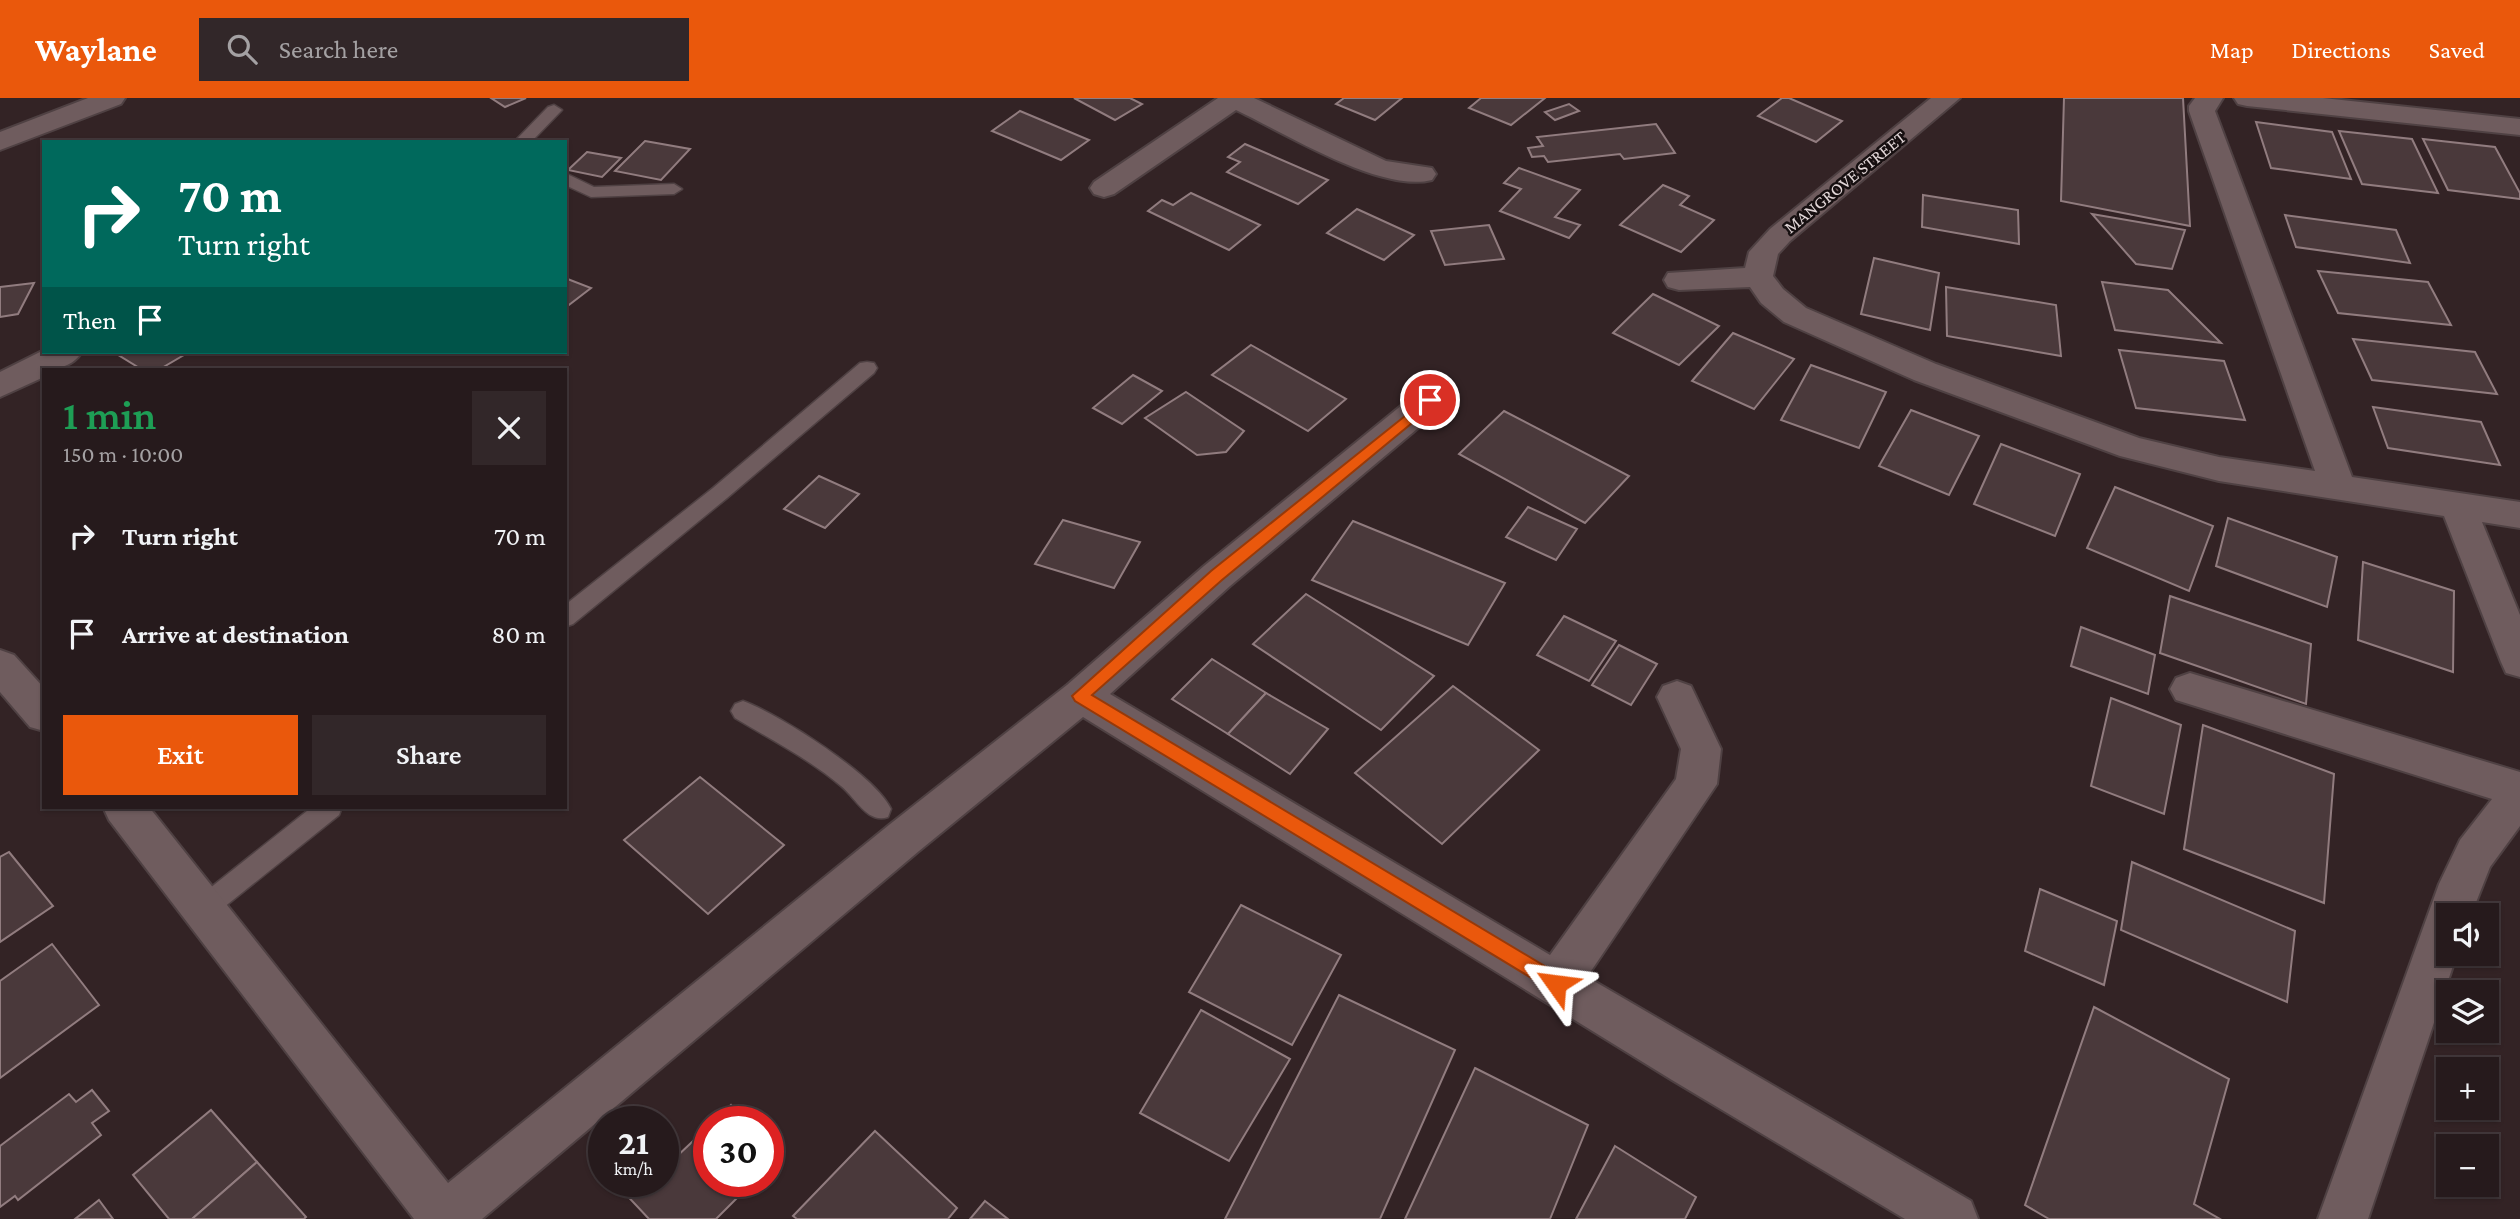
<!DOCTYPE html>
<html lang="en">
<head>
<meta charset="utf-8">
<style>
	body { margin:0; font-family:"Crimson Pro",serif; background:#322729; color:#f1f3f6; height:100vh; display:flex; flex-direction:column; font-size:26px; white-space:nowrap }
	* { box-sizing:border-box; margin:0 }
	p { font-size:23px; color:#a4a1a3 }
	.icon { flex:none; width:38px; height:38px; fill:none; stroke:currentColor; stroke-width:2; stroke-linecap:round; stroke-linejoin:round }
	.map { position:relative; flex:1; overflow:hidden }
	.panel { position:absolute; left:42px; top:270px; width:525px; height:441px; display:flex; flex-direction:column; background:#261a1c; border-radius:0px; box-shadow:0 2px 5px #0004,0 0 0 2px #42383b }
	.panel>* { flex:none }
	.banner { position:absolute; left:42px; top:42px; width:525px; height:214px; border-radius:0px; box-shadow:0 2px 5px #0004,0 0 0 2px #42383b; background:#00695c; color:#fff; overflow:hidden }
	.buttons { position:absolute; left:2436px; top:805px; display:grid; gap:14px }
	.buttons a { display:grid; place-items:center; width:63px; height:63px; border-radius:0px; background:#261a1c; box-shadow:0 2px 5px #0004,0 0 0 2px #42383b; font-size:35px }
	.speed { position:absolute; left:588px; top:1008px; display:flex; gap:14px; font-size:35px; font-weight:700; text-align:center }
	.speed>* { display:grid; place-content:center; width:91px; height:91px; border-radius:50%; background:#261a1c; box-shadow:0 2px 5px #0004,0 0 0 2px #42383b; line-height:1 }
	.speed small { font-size:18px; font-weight:400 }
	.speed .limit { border:10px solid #d22; background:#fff; color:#111 }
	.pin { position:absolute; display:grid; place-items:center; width:60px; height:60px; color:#fff; margin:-30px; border:4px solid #fff; border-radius:50%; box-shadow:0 2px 7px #0007 }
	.me { position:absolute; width:77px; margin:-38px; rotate:301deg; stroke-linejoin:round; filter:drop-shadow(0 0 5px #0008) }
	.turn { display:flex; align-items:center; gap:24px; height:147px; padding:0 21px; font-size:32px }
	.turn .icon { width:91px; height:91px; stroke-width:2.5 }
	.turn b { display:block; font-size:49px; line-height:60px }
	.then { display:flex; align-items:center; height:66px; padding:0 21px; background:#0003; gap:14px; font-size:26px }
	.round { display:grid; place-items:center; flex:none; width:74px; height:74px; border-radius:0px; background:#322729 }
	.head { display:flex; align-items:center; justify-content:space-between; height:119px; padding:0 21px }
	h1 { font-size:42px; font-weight:600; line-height:52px; color:#1e9e55 }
	.cta { display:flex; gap:14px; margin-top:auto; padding:14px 21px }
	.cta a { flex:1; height:80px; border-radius:0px; background:#ea580c; color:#fff; font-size:28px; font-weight:600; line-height:80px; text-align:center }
	.cta a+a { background:#322729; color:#f1f3f6 }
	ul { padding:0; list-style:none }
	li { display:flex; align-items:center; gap:21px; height:98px; padding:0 21px }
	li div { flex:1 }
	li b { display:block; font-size:26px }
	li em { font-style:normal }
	header { display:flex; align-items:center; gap:42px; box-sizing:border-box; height:98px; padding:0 35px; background:#ea580c; color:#fff }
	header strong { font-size:33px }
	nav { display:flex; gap:38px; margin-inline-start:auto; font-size:24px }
	.search { width:490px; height:63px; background:#322729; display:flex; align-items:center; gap:18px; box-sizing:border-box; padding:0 24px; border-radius:0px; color:#a4a1a3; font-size:26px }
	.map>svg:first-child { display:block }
	.building { fill:#4a393b; stroke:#917c7f; stroke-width:2 }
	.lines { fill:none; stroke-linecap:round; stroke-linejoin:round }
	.lane-casing { stroke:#4f4143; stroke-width:3 }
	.street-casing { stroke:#4f4143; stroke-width:4 }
	.lane { fill:#6f5c5e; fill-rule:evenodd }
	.street { fill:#6f5c5e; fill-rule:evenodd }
	.route { fill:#ea580c; stroke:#983908; stroke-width:2 }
	.labels { text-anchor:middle; stroke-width:5; stroke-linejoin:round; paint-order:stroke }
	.far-street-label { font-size:18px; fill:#e2d7d8; stroke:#160f10 }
</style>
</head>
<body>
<header>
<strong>Waylane</strong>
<div class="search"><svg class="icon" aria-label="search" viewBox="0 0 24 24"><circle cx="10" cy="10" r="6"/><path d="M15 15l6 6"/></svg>Search here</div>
<nav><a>Map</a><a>Directions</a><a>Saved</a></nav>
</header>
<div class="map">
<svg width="2520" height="1121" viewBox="0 0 2520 1121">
	<rect width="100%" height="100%" fill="#332325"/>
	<g class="building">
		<polygon points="491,0 526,0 505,9"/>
		<polygon points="1074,0 1130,0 1142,6 1115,22"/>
		<polygon points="1344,0 1402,0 1375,22 1336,6"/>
		<polygon points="1481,0 1545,0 1511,27 1469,10"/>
		<polygon points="1782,0 1789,0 1842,23 1816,44 1758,18"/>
		<polygon points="2064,0 2183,0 2190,128 2061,103"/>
		<polygon points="1569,6 1579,13 1555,22 1545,14"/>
		<polygon points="1020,13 1089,42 1061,62 992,33"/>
		<polygon points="2256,24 2332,34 2351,81 2271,70"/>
		<polygon points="1656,26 1675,55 1624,61 1620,56 1548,64 1544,58 1532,59 1528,50 1543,48 1537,39"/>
		<polygon points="2339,33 2412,41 2438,95 2362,86"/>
		<polygon points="2423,41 2495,49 2520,95 2520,101 2448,92"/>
		<polygon points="645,43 690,51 661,82 615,73"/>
		<polygon points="1245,46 1328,82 1298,106 1227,74 1240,64 1228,59"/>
		<polygon points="587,54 621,60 602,79 568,72"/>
		<polygon points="1519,70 1580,92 1555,119 1580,127 1569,140 1500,113 1521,91 1504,85"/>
		<polygon points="1663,87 1689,98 1680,107 1714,122 1681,154 1620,127"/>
		<polygon points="1191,95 1260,127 1229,152 1148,113 1162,102 1173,107"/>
		<polygon points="1923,97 2018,112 2019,146 1922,129"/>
		<polygon points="1357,111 1414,137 1384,162 1327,135"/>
		<polygon points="2092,116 2185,132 2172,171 2136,166"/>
		<polygon points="2285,117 2396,132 2410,165 2296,149"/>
		<polygon points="1489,127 1504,161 1445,167 1431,133"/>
		<polygon points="1874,160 1939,175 1930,232 1861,216"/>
		<polygon points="2318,173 2428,184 2451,227 2338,215"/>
		<polygon points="565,180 591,190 565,210"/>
		<polygon points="2102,184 2168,192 2221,245 2115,232"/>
		<polygon points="34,185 18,216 0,219 0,189"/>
		<polygon points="1946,189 2056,207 2061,258 1947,238"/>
		<polygon points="1653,196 1719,228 1679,267 1613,235"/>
		<polygon points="1733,235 1794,261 1754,311 1692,283"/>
		<polygon points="2353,241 2475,254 2497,296 2372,282"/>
		<polygon points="1251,247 1346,301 1308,333 1212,277"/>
		<polygon points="2119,252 2224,263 2245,322 2136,310"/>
		<polygon points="128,254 189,254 160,271 141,271 120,258"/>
		<polygon points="1811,267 1886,294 1859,350 1781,322"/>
		<polygon points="1133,277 1162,293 1122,326 1093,310"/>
		<polygon points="1186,294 1244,333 1226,354 1197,357 1145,320"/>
		<polygon points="2373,309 2481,324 2500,367 2388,350"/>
		<polygon points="1911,312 1979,338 1949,397 1879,368"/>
		<polygon points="1504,313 1629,378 1585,425 1459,356"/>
		<polygon points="2001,346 2080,376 2055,438 1974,406"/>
		<polygon points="819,378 859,396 825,430 784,411"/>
		<polygon points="2115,389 2213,428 2189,493 2087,450"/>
		<polygon points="1528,409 1577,431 1556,462 1506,439"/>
		<polygon points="2228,420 2337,459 2327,509 2216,468"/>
		<polygon points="1063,422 1140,444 1114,490 1035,466"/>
		<polygon points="1353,423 1505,485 1468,547 1312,482"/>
		<polygon points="2363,464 2454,493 2453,574 2358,542"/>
		<polygon points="1306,496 1434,578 1381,632 1253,546"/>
		<polygon points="2170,498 2311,546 2306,606 2160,555"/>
		<polygon points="1564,518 1616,543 1589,583 1537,557"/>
		<polygon points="2081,529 2155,557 2148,596 2071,568"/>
		<polygon points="1619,547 1657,566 1631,607 1592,587"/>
		<polygon points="1212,561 1266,595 1228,636 1172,601"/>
		<polygon points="1453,588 1539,652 1442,746 1355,675"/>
		<polygon points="1266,595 1328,631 1290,676 1228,636"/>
		<polygon points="2111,600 2181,627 2164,716 2091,688"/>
		<polygon points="2203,627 2334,676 2324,805 2184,751"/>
		<polygon points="700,679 784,747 708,816 624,742"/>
		<polygon points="9,754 53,808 0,844 0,759"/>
		<polygon points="2132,764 2295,833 2287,904 2121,832"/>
		<polygon points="2040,791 2117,823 2104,887 2025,853"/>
		<polygon points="1241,807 1341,857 1292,947 1189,894"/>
		<polygon points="52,846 99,907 0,980 0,883"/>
		<polygon points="1339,897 1455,952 1380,1121 1225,1121"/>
		<polygon points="2094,909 2229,981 2194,1106 2220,1121 2049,1121 2025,1107"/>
		<polygon points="1201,912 1290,961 1229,1063 1140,1015"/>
		<polygon points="1475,970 1588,1027 1550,1121 1405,1121"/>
		<polygon points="92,992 109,1013 92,1025 101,1037 18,1102 15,1098 0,1109 0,1048 69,996 76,1004"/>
		<polygon points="731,1007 747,1024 713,1024"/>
		<polygon points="211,1012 257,1064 192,1121 169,1121 133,1077"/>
		<polygon points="709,1028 709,1083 754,1083 716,1121 649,1121 620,1090 627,1083 663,1083 663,1048 675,1060"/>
		<polygon points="875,1033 957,1110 948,1121 797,1121 793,1118"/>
		<polygon points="768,1045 780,1057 768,1069"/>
		<polygon points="1615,1048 1696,1099 1685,1121 1576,1121"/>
		<polygon points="257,1064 306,1119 304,1121 192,1121"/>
		<polygon points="99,1102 113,1121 75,1121"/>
		<polygon points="985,1103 1008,1121 970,1121"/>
	</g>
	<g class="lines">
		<defs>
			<g id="lane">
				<polygon points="554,7 562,12 531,44 514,44 548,9"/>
				<polygon points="565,75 594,89 674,86 682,91 674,96 591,99 565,87"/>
				<polygon points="867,264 874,265 877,270 874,275 727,400 573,526 565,529 565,507 713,390 860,265"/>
				<path d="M 743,603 C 779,616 875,677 891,711 L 888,719 C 867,726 856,700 841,688 C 809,661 770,641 735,620 L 731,613 L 735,606 Z"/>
				<polygon points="312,709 342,709 339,717 213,818 204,822 195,818 191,810 195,802"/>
			</g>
			<g id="street">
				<polygon points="88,0 125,0 121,6 0,52 0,34"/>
				<path d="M 1218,0 L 1254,0 L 1386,63 L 1432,70 L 1436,76 L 1432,82 C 1380,95 1285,35 1236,12 L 1114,96 L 1104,99 L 1094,96 L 1090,90 L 1094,84 Z"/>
				<polygon points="1931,0 1960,0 1790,143 1778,156 1773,178 1783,191 1806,210 1936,266 2139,340 2219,359 2315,373 2189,13 2189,8 2195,0 2223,0 2215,13 2352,379 2520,404 2520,430 2482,424 2520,517 2520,579 2506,575 2501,564 2444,418 2219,383 2120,358 1914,282 1784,224 1761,205 1750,189 1679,192 1668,189 1664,182 1668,175 1745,170 1749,154 1770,131"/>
				<polygon points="2234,0 2323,0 2520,21 2520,37 2247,8 2238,6"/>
				<path d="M 44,252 L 82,254 C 73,268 59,271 44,271 L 44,279 L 0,299 L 0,274 Z"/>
				<polygon points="1430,291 1442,294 1447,302 1442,310 1230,488 1110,596 1550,857 1676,681 1681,651 1657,599 1663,588 1677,583 1691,588 1721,651 1717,686 1587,879 1971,1103 1978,1121 1905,1121 1672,982 1083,619 919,753 482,1121 414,1121 109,722 103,709 149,709 448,1085 889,727 1067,587 1204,468 1418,294"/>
				<polygon points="0,552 14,557 44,590 44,633 30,629 0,594"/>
				<polygon points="2190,575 2520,674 2520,728 2490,769 2471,817 2448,817 2448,856 2457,856 2368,1121 2318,1121 2439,786 2460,742 2492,701 2176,602 2170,591 2176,580"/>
			</g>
		</defs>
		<use href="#lane" class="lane-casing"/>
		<use href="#street" class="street-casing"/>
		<use href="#lane" class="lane"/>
		<use href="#street" class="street"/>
	</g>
	<polygon class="route" points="1430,298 1435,299 1435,306 1222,482 1092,597 1563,879 1566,886 1563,892 1556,895 1075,603 1072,598 1211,473"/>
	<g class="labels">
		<g class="far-street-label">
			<text transform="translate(1845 84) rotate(-39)" y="6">MANGROVE STREET</text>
		</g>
	</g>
</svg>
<div class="buttons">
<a><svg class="icon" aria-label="sound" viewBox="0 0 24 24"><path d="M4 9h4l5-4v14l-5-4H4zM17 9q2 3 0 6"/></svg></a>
<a><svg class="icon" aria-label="layers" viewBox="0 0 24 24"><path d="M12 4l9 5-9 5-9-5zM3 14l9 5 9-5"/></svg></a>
<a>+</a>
<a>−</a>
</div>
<div class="speed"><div>21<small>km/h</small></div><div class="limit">30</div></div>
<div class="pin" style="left:1430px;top:302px;background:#d93025"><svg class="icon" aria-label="arrive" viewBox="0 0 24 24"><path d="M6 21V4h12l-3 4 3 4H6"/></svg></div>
<svg class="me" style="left:1556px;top:886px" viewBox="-20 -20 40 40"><path d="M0-17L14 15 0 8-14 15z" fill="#ea580c" stroke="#fff" stroke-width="4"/></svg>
<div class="banner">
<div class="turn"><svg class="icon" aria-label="right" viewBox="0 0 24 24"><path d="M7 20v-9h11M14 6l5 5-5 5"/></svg><div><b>70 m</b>Turn right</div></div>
<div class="then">Then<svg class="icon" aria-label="arrive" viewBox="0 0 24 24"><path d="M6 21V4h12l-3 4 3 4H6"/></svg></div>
</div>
<section class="panel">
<div class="head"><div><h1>1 min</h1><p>150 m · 10:00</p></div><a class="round"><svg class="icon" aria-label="close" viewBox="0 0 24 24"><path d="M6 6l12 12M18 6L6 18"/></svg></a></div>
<ul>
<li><svg class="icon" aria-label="right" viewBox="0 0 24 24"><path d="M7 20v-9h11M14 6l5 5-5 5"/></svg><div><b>Turn right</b></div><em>70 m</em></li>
<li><svg class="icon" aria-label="arrive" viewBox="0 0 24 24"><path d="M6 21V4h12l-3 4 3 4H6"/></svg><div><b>Arrive at destination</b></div><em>80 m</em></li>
</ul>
<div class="cta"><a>Exit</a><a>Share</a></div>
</section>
</div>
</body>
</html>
